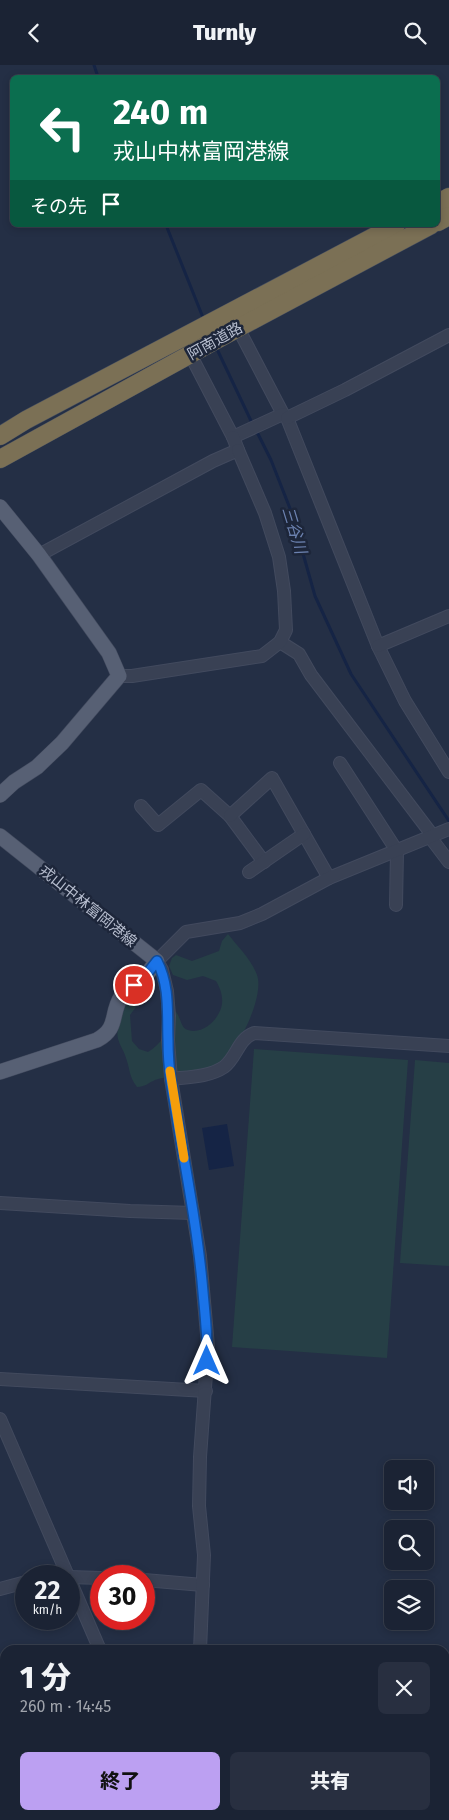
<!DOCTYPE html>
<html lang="ja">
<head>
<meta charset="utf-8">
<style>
	body { margin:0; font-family:"Fira Sans","Noto Sans JP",sans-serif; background:#282f40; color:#f1f3f6; height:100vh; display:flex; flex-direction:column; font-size:19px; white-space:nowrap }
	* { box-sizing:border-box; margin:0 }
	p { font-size:16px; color:#a0a4ac }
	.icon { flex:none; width:28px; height:28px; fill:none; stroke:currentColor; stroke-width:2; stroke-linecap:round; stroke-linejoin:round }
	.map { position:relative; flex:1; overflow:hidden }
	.sheet { position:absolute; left:0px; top:1580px; width:450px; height:175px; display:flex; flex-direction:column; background:#1b2334; border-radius:15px 15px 0 0; box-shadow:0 2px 8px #0003,0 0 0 1px #39404f }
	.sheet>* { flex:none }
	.banner { position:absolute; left:10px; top:10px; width:430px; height:152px; border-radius:8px; box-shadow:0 2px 8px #0003,0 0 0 1px #39404f; background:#0b6e4f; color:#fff; overflow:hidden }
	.controls { position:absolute; left:384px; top:1395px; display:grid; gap:10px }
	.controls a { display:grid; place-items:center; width:50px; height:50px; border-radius:8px; background:#1b2334; box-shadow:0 2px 8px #0003,0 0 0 1px #39404f; font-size:25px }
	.speed { position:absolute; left:15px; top:1500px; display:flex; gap:10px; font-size:25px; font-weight:700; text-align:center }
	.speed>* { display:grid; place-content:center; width:65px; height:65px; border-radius:50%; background:#1b2334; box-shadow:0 2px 8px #0003,0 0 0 1px #39404f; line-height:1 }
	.speed small { font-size:12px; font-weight:400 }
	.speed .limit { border:8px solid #d22; background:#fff; color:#111 }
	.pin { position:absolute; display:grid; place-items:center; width:42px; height:42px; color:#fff; margin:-21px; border:2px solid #fff; border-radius:50%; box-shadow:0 1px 5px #0007 }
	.me { position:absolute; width:55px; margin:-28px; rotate:0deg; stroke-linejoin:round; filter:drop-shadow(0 0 4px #0008) }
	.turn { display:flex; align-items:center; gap:18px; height:105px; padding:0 20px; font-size:22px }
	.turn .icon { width:65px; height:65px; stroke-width:2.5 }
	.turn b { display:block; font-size:35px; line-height:42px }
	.then { display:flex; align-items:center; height:48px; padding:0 20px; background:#0003; gap:10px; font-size:19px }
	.round { display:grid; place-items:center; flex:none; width:52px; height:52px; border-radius:8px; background:#282f40 }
	.summary { display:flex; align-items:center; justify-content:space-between; height:85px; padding:0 20px }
	h1 { font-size:30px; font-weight:800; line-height:38px }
	.cta { display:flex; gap:10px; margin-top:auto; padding:10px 20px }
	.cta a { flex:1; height:58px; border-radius:8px; background:#bca0f2; color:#111; font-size:20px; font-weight:800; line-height:58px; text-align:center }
	.cta a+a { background:#282f40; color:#f1f3f6 }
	header { display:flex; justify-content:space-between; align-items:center; height:65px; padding:0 20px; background:#1b2334; font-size:22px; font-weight:800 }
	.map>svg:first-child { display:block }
	.green { fill:#263f46 }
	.water { fill:#152445 }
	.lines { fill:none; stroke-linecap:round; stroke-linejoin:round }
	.stream { stroke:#152445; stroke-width:3 }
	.minor-casing { stroke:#424a5e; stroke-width:14 }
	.major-casing { stroke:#424a5e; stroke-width:16 }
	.highway-casing { stroke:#434c5f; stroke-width:19 }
	.minor { stroke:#394154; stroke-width:12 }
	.major { stroke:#576074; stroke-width:15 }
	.highway { stroke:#7b7055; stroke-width:18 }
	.route-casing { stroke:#114b97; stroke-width:12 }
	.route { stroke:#1a73e8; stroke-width:9 }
	.slow { stroke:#f59e0b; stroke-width:9 }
	.labels { text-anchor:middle; stroke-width:5; stroke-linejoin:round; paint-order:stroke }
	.street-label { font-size:15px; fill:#b6bdce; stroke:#1d263a }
	.water-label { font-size:16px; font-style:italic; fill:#6c82b0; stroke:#1d263a }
</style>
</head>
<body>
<header><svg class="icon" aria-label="back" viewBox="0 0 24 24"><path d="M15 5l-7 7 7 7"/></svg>Turnly<svg class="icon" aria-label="search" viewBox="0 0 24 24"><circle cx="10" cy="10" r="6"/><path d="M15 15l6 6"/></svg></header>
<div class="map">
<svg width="449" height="1755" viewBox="0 0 449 1755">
	<rect width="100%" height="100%" fill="#242f45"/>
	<g class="green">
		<path d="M 228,869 C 238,882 251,894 257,910 C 265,931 237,989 218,1000 C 209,1005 184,1008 173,1011 C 167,1012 160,1013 155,1015 C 148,1018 145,1022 137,1022 C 129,1012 130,1004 126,993 C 124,986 120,981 118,974 C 115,960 124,941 132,929 L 138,930 L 139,938 L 130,950 L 132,976 L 139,984 L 148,987 C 162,979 173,961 175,946 C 181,951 180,963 188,965 C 204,970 220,953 222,939 C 223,930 220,923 216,916 L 203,911 L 187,915 L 173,910 L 169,901 L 172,893 L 176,890 L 192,896 L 219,886 L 222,876 Z"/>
		<polygon points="254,984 408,995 387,1293 232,1282"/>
		<polygon points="415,995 449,998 449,1201 400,1198"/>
	</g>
	<polygon class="water" points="227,1059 234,1101 209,1105 202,1063"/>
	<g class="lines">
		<g class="stream">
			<polyline points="94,0 98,12"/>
			<polyline points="166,160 204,255"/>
			<polyline points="216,282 253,360"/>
			<polyline points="256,365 271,395 291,446 315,531 351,609 449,756"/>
		</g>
		<defs>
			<g id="minor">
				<polyline points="238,263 283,349 287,353 378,581 405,636 449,707"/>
				<polyline points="190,289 233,372 283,349"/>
				<polyline points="287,353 345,325 449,270"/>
				<polyline points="39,490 213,396 238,385 233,372"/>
				<polyline points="280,577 299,589 311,610 433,771"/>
				<polyline points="378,581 449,551"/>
				<polyline points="119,611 132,611 262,591 280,577 286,565 284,526 279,492 265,448 238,385"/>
				<polyline points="340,698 397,786 396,840"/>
				<polyline points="141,741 158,760 201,725 230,751 264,797"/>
				<polyline points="230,751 272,713 329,813"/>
				<polyline points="430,772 449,797"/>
				<polyline points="249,807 304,769"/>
				<path d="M 171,1014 C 189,1012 209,1012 224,1002 C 237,992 238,974 254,968 L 449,981"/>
				<polyline points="0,1138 130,1146 193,1148"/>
				<polyline points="0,1314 206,1326"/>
				<polyline points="0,1354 68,1511"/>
				<polyline points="69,1512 101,1513"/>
				<polyline points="69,1513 100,1585"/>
				<polyline points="144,1515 203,1520"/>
				<polyline points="0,1524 26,1517"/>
				<polyline points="200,1585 204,1490 199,1441 200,1392 208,1281 200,1191 171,1014 168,975 169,951 167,926 162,905 157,896 186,867 240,858 262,849 329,813 449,764"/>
				<polyline points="0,1671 5,1671"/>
				<polyline points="445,1697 449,1697"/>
				<polyline points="173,1750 175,1755"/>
				<polyline points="317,1750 320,1755"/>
				<polyline points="183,1755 184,1750"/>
			</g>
			<g id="major">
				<polyline points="0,442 39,490 109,588 119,611 62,678 37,702 14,717 0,730"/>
				<path d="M 0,771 L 157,896 C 153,901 149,907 145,911 C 137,918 127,924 121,932 C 110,950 119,963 97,975 L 0,1007"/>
			</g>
			<g id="highway">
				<polyline points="438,138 449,132"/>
				<polyline points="438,157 449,151"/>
				<polyline points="0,371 26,355 396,160"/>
				<polyline points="0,394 238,263 431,160"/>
			</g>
		</defs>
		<use href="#minor" class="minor-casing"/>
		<use href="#major" class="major-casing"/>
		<use href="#highway" class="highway-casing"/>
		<use href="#minor" class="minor"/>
		<use href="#major" class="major"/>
		<use href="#highway" class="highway"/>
	</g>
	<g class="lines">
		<defs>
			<path id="route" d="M 134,920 L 146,910 L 157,896 C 170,921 167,948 168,975 C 168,988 169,1003 171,1016 C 182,1087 197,1156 203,1227 C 205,1250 208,1273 207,1296"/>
		</defs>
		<use href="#route" class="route-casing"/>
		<use href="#route" class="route"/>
		<polyline class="slow" points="170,1006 184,1093"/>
	</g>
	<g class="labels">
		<g class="street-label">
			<text transform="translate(215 276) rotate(-29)" y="5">阿南道路</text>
			<text transform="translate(88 841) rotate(39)" y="5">戎山中林富岡港線</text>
		</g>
		<g class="water-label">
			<text transform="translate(295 465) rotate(73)" y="6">三谷川</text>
		</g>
	</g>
</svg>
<div class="controls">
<a><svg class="icon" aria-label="sound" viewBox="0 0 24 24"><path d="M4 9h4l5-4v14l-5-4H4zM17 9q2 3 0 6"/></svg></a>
<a><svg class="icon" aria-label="search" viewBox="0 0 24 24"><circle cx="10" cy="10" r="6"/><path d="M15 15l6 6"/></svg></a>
<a><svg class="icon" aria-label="layers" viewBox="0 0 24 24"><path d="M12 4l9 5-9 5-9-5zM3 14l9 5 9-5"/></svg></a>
</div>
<div class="speed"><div>22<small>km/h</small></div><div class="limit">30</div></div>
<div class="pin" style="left:134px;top:920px;background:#d93025"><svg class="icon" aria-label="arrive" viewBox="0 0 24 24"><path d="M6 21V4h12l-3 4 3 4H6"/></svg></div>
<svg class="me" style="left:207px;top:1296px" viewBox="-20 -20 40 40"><path d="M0-17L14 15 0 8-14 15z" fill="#1a73e8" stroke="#fff" stroke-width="4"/></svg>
<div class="banner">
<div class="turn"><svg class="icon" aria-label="left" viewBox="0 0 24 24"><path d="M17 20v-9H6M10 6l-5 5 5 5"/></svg><div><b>240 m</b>戎山中林富岡港線</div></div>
<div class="then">その先<svg class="icon" aria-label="arrive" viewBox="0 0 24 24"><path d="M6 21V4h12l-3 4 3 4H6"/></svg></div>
</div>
<section class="sheet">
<div class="summary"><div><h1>1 分</h1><p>260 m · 14:45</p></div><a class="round"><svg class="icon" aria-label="close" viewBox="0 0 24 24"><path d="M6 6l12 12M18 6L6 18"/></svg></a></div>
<div class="cta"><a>終了</a><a>共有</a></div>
</section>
</div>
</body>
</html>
